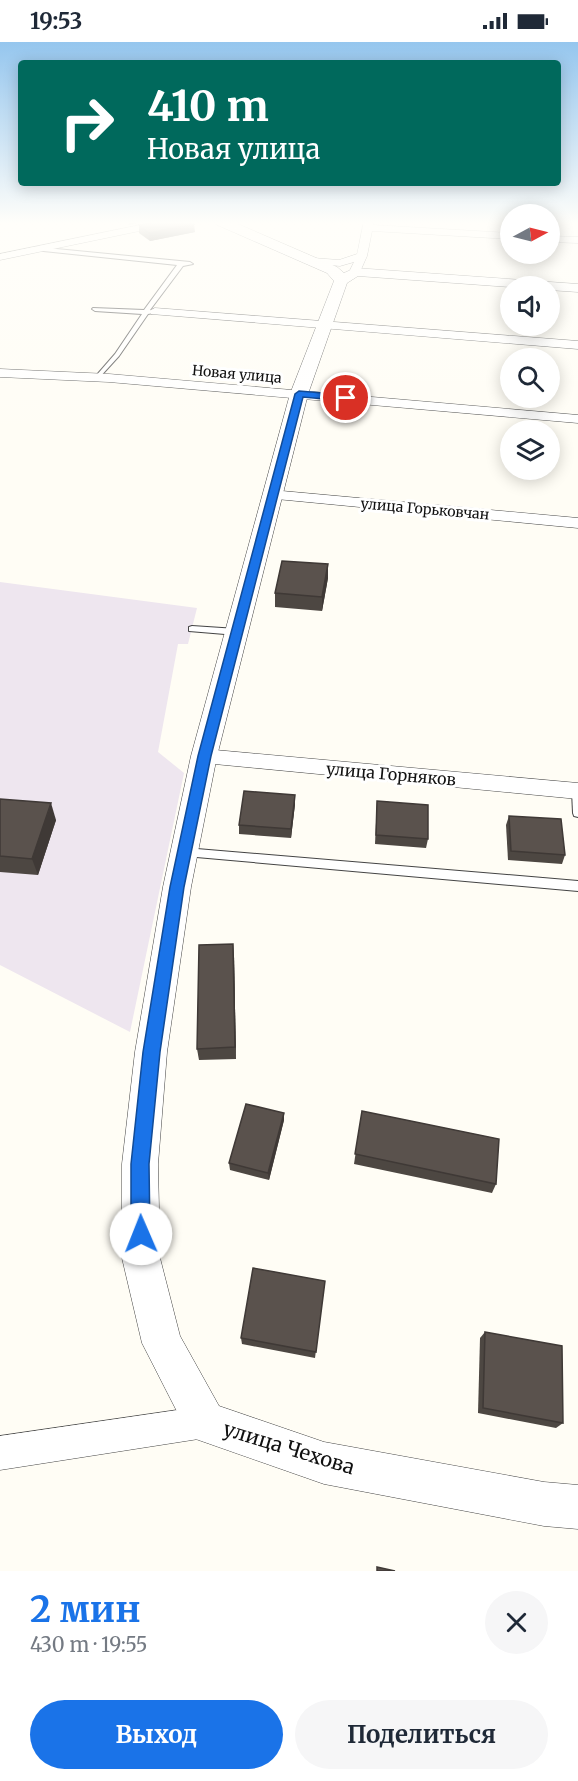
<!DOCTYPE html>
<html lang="ru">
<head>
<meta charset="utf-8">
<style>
	body { margin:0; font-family:Merriweather,serif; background:#f6f6f7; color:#1f2937; height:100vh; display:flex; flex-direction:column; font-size:22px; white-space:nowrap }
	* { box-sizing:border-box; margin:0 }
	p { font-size:20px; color:#747a83 }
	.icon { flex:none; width:33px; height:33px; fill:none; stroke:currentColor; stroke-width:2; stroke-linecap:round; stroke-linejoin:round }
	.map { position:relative; height:1529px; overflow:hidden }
	.details { display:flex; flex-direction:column; background:#fff; flex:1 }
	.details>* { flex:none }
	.top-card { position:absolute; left:18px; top:18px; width:543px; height:126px; border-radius:6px; box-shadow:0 3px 15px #0003; background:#00695c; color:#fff; overflow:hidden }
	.needle { width:39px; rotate:83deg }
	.controls { position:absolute; left:500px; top:162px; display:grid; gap:12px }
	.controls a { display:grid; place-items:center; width:60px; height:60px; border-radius:50%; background:#fff; box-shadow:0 3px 15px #0003; font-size:30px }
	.pin { position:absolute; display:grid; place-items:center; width:51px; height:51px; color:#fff; margin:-26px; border:3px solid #fff; border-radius:50%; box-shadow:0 2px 6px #0007 }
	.me { position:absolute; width:66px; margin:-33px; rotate:359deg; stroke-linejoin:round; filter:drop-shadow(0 0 4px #0008) }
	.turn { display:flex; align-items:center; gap:21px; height:126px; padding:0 30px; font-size:27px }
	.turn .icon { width:78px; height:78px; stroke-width:2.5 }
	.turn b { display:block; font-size:42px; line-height:51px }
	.round { display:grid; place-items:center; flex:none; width:63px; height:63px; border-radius:32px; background:#f6f6f7 }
	.summary { display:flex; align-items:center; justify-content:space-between; height:102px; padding:0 30px }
	h1 { font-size:36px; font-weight:700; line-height:45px; color:#1a73e8 }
	.primary-button { display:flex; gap:12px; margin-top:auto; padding:12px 30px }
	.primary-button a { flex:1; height:69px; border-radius:36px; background:#1a73e8; color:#fff; font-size:24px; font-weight:700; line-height:69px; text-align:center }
	.primary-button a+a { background:#f6f6f7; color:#1f2937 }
	.status { display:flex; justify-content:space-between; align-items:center; height:42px; padding:0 30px; background:#fff; direction:ltr }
	.status svg { height:16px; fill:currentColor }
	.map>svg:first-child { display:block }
	.industrial { fill:#eee6ef }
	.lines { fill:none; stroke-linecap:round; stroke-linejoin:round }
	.service-casing { stroke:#444; stroke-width:2 }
	.minor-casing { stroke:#444; stroke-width:1 }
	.tertiary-casing { stroke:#444; stroke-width:1 }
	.service { fill:#fff; fill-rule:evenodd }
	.minor { fill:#fff; fill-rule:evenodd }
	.tertiary { fill:#fff; fill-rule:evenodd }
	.wall { fill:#4d4742 }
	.shaded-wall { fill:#3f3936 }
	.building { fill:#5a524d; stroke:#3f3936; stroke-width:1.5 }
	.route { fill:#1a73e8; stroke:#114b97; stroke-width:1.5 }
	.labels { text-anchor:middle; stroke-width:6; stroke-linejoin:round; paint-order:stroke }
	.far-street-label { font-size:14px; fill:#111; stroke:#fff }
	.street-label { font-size:16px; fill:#111; stroke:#fff }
	.near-street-label { font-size:20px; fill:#111; stroke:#fff }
</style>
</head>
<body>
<div class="status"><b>19:53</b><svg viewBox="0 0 49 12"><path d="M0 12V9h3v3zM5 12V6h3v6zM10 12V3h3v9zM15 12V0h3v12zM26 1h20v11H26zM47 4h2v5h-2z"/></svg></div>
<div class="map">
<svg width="578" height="1529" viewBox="0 0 578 1529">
	<rect width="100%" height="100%" fill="#fffdf5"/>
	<polygon class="industrial" points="0,540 197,566 188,602 178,602 158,710 184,731 130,990 0,923"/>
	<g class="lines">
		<defs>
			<g id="service">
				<polygon points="36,205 190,220 193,222 183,224 150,268 154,269 154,271 148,272 119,314 98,337 95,335 115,312 142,272 95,269 92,267 93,266 144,268 177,223 34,208"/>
				<polygon points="192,584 237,587 241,590 237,593 189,589 189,585"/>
				<polygon points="577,745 578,745 578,775 574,774 573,771 572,749"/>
				<polygon points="185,806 578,839 578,849 185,814 181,813 180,810 181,807"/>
			</g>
			<g id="minor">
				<polygon points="159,179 178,179 173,182 0,218 0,212"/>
				<polygon points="364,179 374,179 373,183 510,191 510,197 372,189 367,214 359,232 351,232 349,230 354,220 340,224 309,221 309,217 313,216 339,218 357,212"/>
				<polygon points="549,194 578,195 578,201 549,200"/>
				<polygon points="155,266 578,299 578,307 151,272 151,268"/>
				<polygon points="0,327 109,332 578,373 578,381 109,340 0,335"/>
				<polygon points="271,448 578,476 578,486 266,456 263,453"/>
				<polygon points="204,707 578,741 578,757 204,721 197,719 194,714 197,709"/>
				<polygon points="205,1364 216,1369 221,1380 216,1391 205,1396 0,1428 0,1394"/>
			</g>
			<polygon id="tertiary" points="214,179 231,179 337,225 344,231 355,226 578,242 578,250 549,248 549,244 510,245 358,234 347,241 308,352 217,714 191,845 167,1010 158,1122 160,1216 180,1294 219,1364 324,1400 544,1440 578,1443 578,1487 544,1484 324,1442 190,1395 142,1301 122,1216 122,1122 135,1010 163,845 191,714 290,352 334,239 327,231 215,182"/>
		</defs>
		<use href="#service" class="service-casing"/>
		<use href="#minor" class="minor-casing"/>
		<use href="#tertiary" class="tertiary-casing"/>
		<use href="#service" class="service"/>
		<use href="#minor" class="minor"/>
		<use href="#tertiary" class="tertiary"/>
	</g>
	<g class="wall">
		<polygon points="139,183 195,190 150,199 139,191"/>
		<polygon points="328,522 328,536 322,569 275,565 275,551"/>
		<polygon points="0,757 56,778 38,833 0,830"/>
		<polygon points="377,759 428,797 426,806 375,802"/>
		<polygon points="295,762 291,796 239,792 239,783"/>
		<polygon points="509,774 565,813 562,822 508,818 506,783"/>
		<polygon points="234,914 236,1017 199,1018 197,1007"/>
		<polygon points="362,1069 496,1142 492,1151 354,1122"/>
		<polygon points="284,1071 284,1078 269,1138 230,1128 229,1121"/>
		<polygon points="325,1239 315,1316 242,1302 241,1296"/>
		<polygon points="485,1290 563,1381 556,1386 478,1371 480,1296"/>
	</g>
	<g class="shaded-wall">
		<polygon points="128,179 148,179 129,183"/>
		<polygon points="194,182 195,190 150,199 149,191"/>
		<polygon points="328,522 328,536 322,569 322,555"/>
		<polygon points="295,753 295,762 291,796 291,787"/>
		<polygon points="51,761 56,778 38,833 32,817"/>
		<polygon points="233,902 234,914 236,1017 235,1005"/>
		<polygon points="284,1071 284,1078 269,1138 268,1131"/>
	</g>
	<g class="building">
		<polygon points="161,179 190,179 194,182 149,191 139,183"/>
		<polygon points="282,519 328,522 322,555 275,551"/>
		<polygon points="244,749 295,753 291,787 239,783"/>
		<polygon points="0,757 51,761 32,817 0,814"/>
		<polygon points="377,759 428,763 428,797 376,793"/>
		<polygon points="509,774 561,777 565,813 511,809"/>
		<polygon points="233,902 235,1005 197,1007 199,903"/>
		<polygon points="246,1062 284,1071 268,1131 229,1121"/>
		<polygon points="362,1069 499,1097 496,1142 355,1112"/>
		<polygon points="253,1226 325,1239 316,1310 241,1296"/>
		<polygon points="485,1290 562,1304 563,1381 483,1366"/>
		<polygon points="377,1525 395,1529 377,1529"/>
	</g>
	<linearGradient id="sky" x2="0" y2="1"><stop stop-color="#95c6ee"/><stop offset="0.46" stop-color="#fffefa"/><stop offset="1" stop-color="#fffefa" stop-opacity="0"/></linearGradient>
	<rect width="578" height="393" fill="url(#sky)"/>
	<polygon class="route" points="299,349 346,353 350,356 346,359 303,355 211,714 184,845 160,1010 149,1122 150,1192 148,1199 141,1202 134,1199 131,1192 131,1122 143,1010 170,845 198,714 295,352"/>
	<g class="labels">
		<g class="far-street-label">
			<text transform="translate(237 332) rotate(5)" y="5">Новая улица</text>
			<text transform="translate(425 467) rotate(5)" y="5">улица Горьковчан</text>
		</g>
		<g class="street-label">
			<text transform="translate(391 732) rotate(5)" y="6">улица Горняков</text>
		</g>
		<g class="near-street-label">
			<text transform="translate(289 1406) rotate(17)" y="7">улица Чехова</text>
		</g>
	</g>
</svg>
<div class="controls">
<a><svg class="needle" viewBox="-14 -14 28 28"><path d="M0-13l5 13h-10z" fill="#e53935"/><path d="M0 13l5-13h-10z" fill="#747a83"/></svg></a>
<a><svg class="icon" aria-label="sound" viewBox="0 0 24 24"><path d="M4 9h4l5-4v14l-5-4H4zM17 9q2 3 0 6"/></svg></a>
<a><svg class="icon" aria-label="search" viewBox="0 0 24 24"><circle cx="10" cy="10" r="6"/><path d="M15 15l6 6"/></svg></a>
<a><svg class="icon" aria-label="layers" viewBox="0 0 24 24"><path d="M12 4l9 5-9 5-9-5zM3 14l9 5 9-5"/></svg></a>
</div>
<div class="pin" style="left:346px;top:356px;background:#d93025"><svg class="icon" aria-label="arrive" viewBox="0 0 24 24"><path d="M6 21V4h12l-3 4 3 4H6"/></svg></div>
<svg class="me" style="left:141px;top:1192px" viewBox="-20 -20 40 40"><circle r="19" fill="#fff"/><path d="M0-13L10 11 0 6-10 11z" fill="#1a73e8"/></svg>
<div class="top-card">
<div class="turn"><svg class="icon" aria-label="right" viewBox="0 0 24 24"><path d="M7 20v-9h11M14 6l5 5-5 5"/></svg><div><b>410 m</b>Новая улица</div></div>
</div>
</div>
<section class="details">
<div class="summary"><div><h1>2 мин</h1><p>430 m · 19:55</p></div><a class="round"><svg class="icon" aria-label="close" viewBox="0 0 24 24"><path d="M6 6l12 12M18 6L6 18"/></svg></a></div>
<div class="primary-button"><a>Выход</a><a>Поделиться</a></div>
</section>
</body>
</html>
